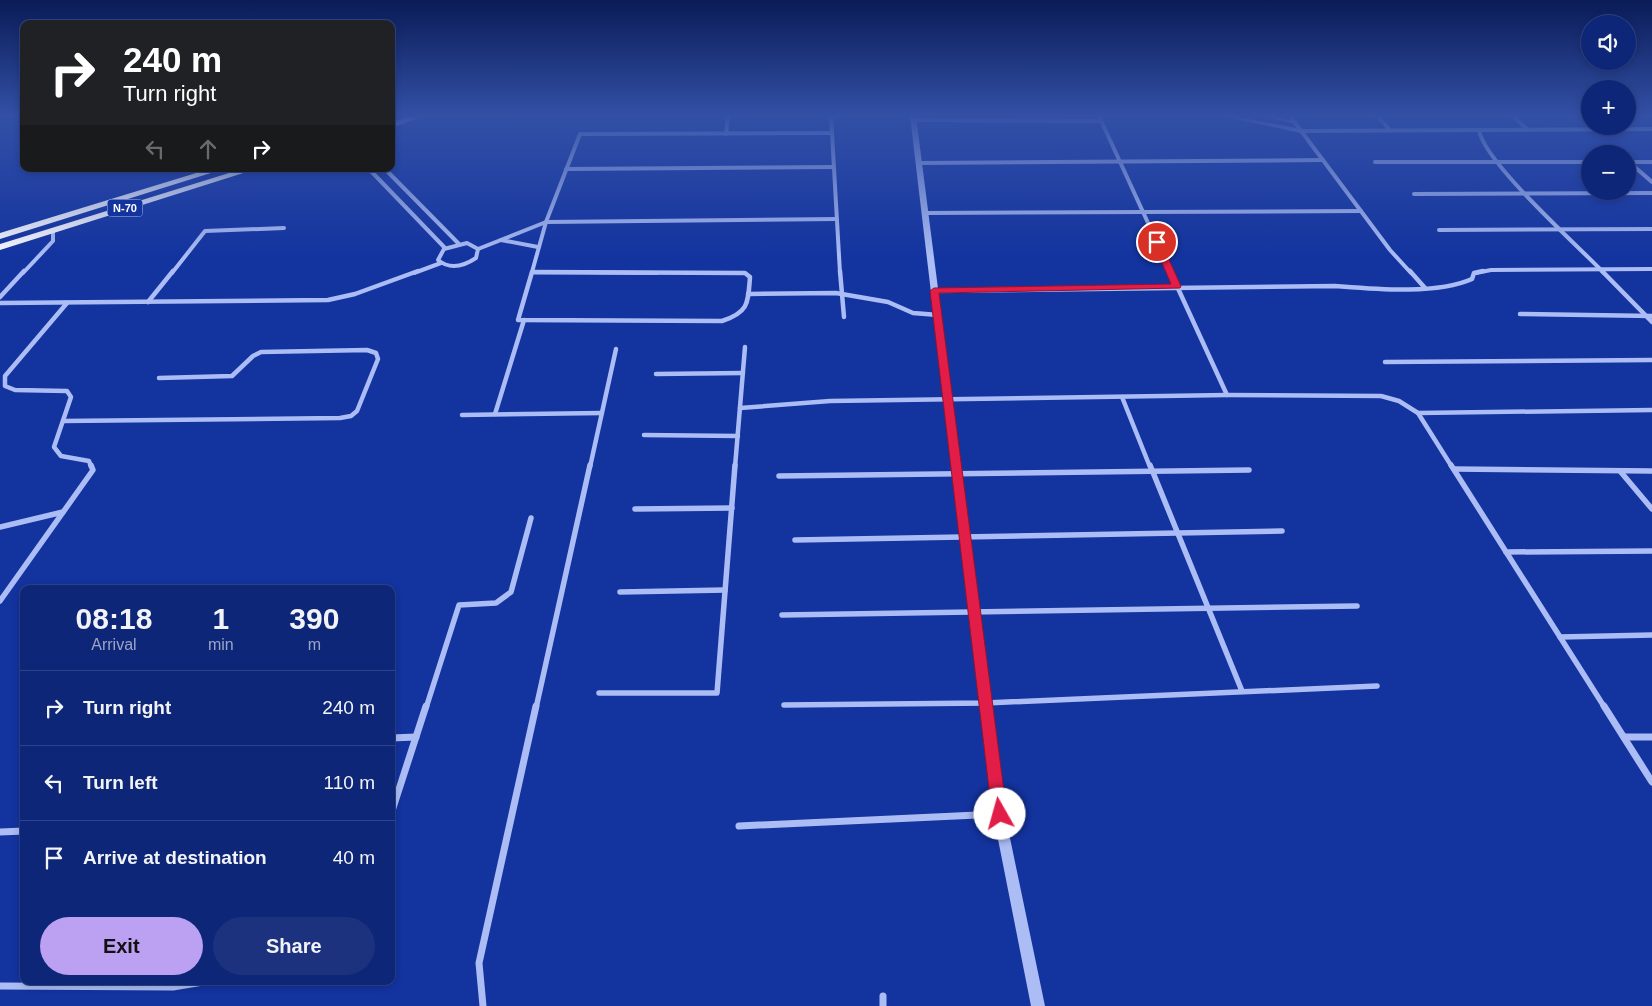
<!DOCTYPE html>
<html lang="en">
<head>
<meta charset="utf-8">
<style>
	body { margin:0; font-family:Arial,sans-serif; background:#1c327f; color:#f1f3f6; height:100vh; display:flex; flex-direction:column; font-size:19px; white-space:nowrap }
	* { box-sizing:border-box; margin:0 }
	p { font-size:16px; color:#9ba5c6 }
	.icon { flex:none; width:28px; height:28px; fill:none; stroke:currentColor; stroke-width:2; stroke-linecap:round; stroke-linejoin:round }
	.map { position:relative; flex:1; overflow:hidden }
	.sheet { position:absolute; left:20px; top:585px; width:375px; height:400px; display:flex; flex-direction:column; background:#0e2677; border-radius:10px; box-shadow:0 2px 8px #0003,0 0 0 1px #2e4389 }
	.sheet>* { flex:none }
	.banner { position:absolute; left:20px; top:20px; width:375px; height:152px; border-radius:10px; box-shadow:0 2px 8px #0003,0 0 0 1px #2e4389; background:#202124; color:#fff; overflow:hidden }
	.tools { position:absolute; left:1581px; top:15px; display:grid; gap:10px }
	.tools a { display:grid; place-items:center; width:55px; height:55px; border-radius:50%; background:#0e2677; box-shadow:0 2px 8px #0003,0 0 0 1px #2e4389; font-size:25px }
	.pin { position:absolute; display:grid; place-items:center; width:42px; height:42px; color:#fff; margin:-21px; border:2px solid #fff; border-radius:50%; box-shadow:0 1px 5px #0007 }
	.me { position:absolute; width:55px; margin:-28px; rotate:353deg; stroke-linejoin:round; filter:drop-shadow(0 0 4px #0008) }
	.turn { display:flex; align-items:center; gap:18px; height:105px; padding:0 20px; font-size:22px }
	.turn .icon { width:65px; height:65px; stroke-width:2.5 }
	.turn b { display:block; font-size:35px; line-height:42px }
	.lanes { display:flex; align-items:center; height:48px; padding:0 20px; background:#0003; justify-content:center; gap:25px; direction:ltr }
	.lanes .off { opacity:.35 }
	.eta { display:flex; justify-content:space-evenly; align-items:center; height:85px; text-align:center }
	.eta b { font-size:30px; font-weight:700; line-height:35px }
	.action { display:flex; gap:10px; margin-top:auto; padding:10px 20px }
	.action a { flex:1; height:58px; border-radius:30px; background:#bca0f2; color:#111; font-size:20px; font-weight:700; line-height:58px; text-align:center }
	.action a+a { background:#1c327f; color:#f1f3f6 }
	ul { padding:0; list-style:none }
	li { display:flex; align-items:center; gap:15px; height:75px; padding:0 20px; border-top:1px solid #2e4389 }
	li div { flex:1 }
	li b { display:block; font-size:19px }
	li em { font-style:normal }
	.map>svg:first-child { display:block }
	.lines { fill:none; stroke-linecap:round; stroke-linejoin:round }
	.minor-far3 { stroke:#abbdf4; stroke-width:4 }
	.minor-far2 { stroke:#abbdf4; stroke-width:4.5 }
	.minor-far1 { stroke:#abbdf4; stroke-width:5.5 }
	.minor { stroke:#abbdf4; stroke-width:7 }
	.tertiary { fill:#abbdf4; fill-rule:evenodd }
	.trunk { fill:#fcfcff; fill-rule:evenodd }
	.route { fill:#e11d48; stroke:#92132f }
	.labels { text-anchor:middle; stroke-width:4.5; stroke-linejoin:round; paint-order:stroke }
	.shield { fill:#13339f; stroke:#b8c2e2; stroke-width:1 }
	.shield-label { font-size:11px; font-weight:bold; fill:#fff }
</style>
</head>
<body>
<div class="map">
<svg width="1652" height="1006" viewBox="0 0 1652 1006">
	<rect width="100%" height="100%" fill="#13339f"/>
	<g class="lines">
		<g class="minor-far3">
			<polyline points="831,116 840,273"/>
			<polyline points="1099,116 1171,273"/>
			<polyline points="1290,116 1390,250 1411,273"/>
			<polyline points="1377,116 1390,130"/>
			<polyline points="1513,116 1528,130"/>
			<polyline points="913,120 1101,121"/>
			<path d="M 1479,130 C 1484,162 1577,245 1604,273"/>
			<polyline points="726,134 728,116"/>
			<polyline points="1375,162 1590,162"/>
			<polyline points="1628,162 1652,162"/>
			<polyline points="1629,162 1652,182"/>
			<polyline points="919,163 1323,160"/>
			<polyline points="369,169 445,248"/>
			<polyline points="385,169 459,244"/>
			<polyline points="566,169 833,167"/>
			<polyline points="1414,194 1652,193"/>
			<polyline points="925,213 1361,211"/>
			<polyline points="1439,230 1652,229"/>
			<polyline points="501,240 538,247"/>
			<path d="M 467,243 L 478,249 L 476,258 C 464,266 450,270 438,260 L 444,249 Z"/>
			<polyline points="478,249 546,222 836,219"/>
			<polyline points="532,272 657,273"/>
			<polyline points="532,272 546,222 580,134 832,133"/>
			<polyline points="23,273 53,241 53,231"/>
			<polyline points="172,273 205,231 284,228"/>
			<polyline points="414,273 441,263"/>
			<polyline points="1476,273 1491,270 1652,269"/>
		</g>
		<g class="minor-far2">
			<polyline points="840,271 844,317"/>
			<polyline points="1170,271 1227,395"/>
			<polyline points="1410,271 1425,288"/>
			<polyline points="1602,271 1652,322"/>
			<path d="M 532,272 L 745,273 L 750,277 C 748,303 749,312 722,321 L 518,320 Z"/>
			<path d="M 934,291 L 1335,286 C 1374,289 1436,295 1472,279 L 1474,273 L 1483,271"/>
			<polyline points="748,294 836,293 888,302 913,313 938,315"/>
			<polyline points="0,297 24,271"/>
			<polyline points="148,302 173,271"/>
			<polyline points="0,303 328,300 355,294 418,271"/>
			<polyline points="67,303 5,376 5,386 15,390 67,391 71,397 54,447 61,456 89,461 91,467"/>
			<polyline points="1520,314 1652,316"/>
			<polyline points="1385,362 1652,360"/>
			<polyline points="656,374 743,373"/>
			<polyline points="1122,397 1150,467"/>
			<polyline points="740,408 830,401 1227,395 1381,396 1399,401 1418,413 1452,467"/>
			<polyline points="1418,413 1652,410"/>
			<polyline points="495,414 524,320"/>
			<polyline points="462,415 602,413"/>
			<polyline points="63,421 340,418 351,416 357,411 378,359 376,353 367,350 261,352 253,356 232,376 159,378"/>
			<polyline points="644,435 738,436"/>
			<polyline points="590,467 616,349"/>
			<polyline points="735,467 745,347"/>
		</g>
		<g class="minor-far1">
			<polyline points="1150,465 1242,691"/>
			<polyline points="1451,465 1605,708"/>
			<polyline points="1454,469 1652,471"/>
			<polyline points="1620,471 1652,509"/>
			<polyline points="779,476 1249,470"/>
			<polyline points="635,509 732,508"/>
			<polyline points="0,527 63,512"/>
			<polyline points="795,540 1282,531"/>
			<polyline points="1506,552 1652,551"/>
			<polyline points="620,592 725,590"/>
			<polyline points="0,601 93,470 91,465"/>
			<polyline points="782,615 1357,606"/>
			<polyline points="1560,637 1652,635"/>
			<polyline points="599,693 717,693 735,465"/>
			<polyline points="784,705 986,703 1377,686"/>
			<polyline points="426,708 459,605 496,603 511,592 531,518"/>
			<polyline points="536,708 590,465"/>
		</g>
		<g class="minor">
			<polyline points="1604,706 1652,782"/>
			<polyline points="1624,737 1652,737"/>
			<polyline points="391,738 416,737"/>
			<polyline points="391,814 426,706"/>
			<polyline points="739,826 999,814"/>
			<polyline points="0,832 24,831"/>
			<polyline points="0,986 173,987 209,981"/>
			<polyline points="883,996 883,1006"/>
			<polyline points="483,1006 479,963 536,706"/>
		</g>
		<g class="tertiary">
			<polygon points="910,116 916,116 1005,814 1045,1006 1031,1006 993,814"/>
			<polygon points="1223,116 1233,116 1301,129 1652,127 1652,131 1301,133"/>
			<polygon points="1262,116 1272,116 1298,122 1295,124"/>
		</g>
		<g class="trunk">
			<polygon points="412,116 424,116 391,128 391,122"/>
			<polygon points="242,169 256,169 0,250 0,244"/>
			<polygon points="206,170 214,172 0,239 0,233"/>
		</g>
	</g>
	<linearGradient id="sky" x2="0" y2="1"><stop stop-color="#0a1c57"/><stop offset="0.45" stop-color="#3350a6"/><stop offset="1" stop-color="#3350a6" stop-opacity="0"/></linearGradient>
	<rect width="1652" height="257" fill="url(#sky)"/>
	<polygon class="route" points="1154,240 1161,242 1181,286 1180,288 939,293 1007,814 1005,819 1000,821 994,819 992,814 930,291 934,288 1171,284 1153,242"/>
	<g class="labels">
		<rect class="shield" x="107.5" y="199.5" width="35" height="17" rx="4"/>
		<g class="shield-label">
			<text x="125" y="212">N-70</text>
		</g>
	</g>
</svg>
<div class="tools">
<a><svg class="icon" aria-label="sound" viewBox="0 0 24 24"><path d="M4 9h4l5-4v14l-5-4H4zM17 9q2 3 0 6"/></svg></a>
<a>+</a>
<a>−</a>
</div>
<div class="pin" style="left:1157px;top:242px;background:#d93025"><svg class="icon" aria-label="arrive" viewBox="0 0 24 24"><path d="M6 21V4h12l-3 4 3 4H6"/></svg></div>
<svg class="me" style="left:1000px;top:814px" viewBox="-20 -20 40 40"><circle r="19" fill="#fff"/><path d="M0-13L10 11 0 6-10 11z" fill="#e11d48"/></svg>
<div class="banner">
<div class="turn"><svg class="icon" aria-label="right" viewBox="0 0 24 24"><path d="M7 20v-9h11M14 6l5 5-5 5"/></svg><div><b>240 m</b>Turn right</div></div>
<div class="lanes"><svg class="icon off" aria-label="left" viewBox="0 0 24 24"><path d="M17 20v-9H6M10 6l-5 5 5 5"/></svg><svg class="icon off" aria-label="ahead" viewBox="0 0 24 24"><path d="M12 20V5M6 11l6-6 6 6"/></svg><svg class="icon" aria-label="right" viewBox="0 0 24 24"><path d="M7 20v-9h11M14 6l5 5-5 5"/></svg></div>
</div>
<section class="sheet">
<div class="eta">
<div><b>08:18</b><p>Arrival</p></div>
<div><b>1</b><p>min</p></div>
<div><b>390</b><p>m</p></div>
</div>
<ul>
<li><svg class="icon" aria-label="right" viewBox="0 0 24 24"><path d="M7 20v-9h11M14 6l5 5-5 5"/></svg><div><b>Turn right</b></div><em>240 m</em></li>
<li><svg class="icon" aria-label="left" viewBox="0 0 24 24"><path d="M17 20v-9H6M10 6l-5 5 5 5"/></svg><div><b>Turn left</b></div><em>110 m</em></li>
<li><svg class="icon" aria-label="arrive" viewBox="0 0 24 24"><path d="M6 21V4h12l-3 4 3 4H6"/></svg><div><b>Arrive at destination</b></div><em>40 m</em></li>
</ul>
<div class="action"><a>Exit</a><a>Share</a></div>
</section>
</div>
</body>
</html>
